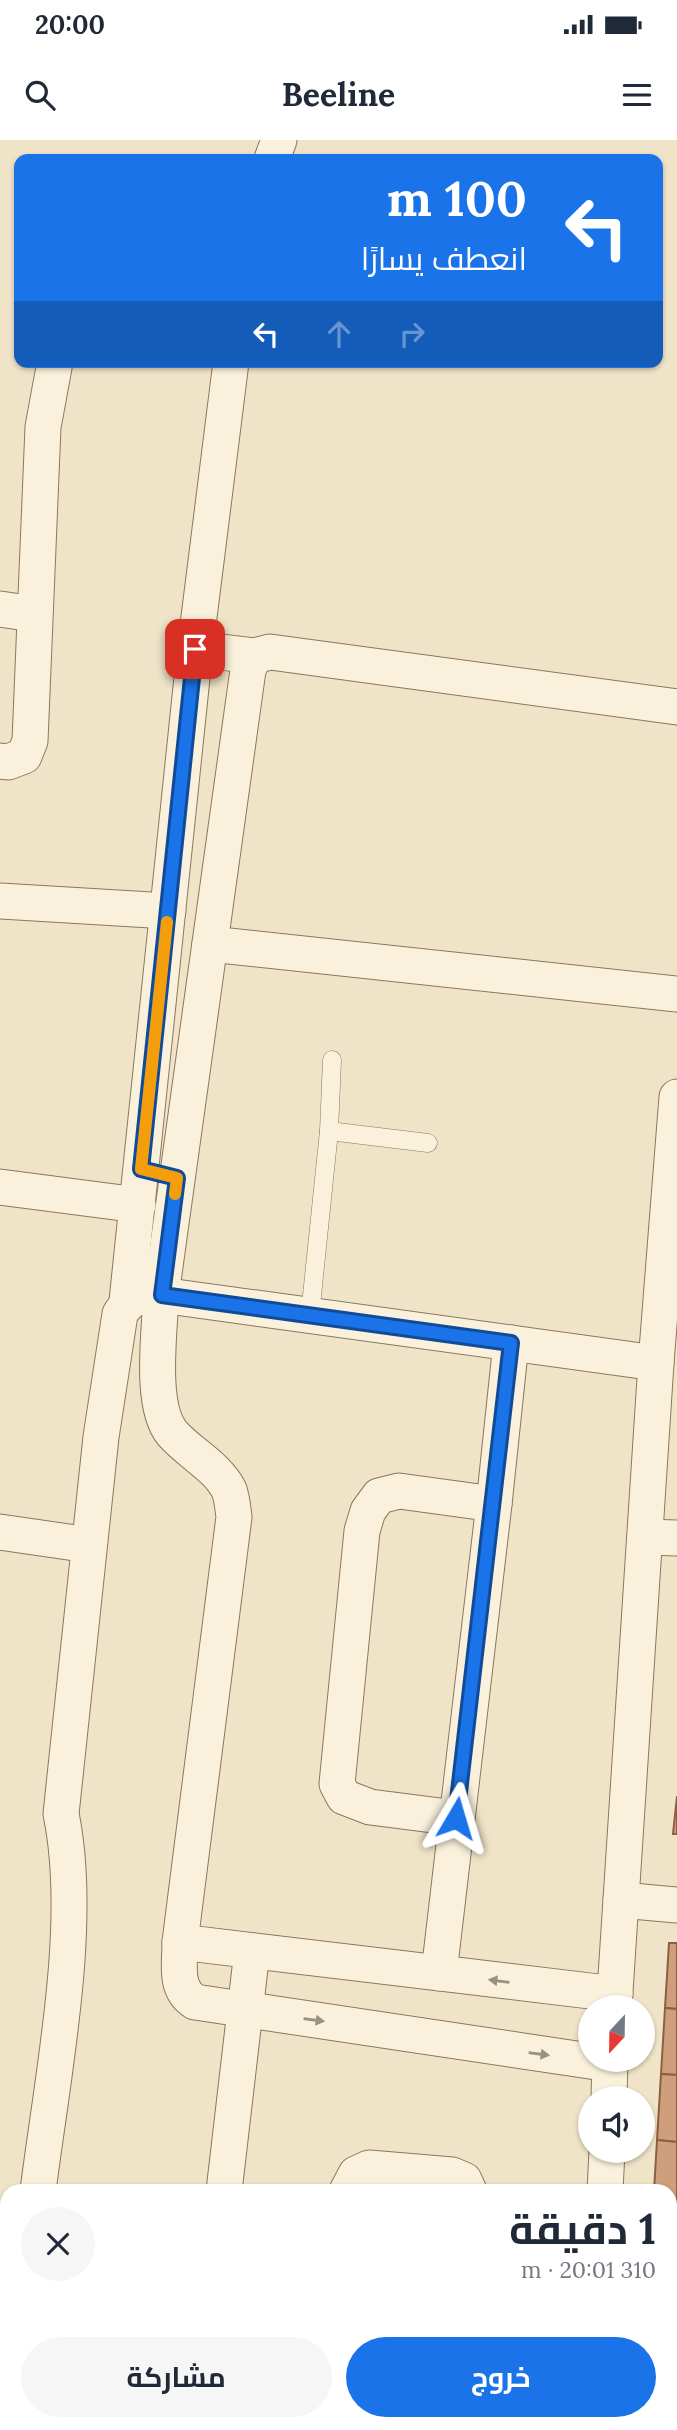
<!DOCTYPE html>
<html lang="ar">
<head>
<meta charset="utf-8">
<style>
	body { margin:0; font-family:Lora,Cairo,serif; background:#f6f6f7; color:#1f2937; direction:rtl; height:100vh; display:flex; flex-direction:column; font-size:26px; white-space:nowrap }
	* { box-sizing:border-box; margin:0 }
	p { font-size:23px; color:#747a83 }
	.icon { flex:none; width:38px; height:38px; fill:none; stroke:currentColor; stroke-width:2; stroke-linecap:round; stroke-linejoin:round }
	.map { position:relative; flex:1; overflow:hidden; direction:ltr }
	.details { position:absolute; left:0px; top:2044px; width:677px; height:247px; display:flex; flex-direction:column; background:#fff; border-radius:21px 21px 0 0; box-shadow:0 2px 5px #0004; direction:rtl }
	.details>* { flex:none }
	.guide { position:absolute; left:14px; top:14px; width:649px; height:214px; border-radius:14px; box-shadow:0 2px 5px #0004; direction:rtl; background:#1a73e8; color:#fff; overflow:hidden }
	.needle { width:46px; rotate:202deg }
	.tools { position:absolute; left:578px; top:1855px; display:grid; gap:14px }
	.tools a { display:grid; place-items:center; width:77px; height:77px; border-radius:50%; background:#fff; box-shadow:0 2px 5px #0004; font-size:35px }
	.pin { position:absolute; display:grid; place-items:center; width:60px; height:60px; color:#fff; margin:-30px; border-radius:14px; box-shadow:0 4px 10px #0006 }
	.me { position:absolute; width:77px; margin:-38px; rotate:7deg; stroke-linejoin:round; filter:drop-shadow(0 0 5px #0008) }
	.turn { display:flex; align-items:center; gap:24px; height:147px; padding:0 21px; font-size:32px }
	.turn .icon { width:91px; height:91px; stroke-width:2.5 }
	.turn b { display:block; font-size:49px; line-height:60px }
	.lanes { display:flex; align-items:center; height:66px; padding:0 21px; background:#0003; justify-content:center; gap:35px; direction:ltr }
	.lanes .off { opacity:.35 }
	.round { display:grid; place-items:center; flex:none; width:74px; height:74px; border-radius:37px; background:#f6f6f7 }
	.head { display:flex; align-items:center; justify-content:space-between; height:119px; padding:0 21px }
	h1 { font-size:42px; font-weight:700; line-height:52px }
	.button { display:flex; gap:14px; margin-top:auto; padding:14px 21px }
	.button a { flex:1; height:80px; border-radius:42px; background:#1a73e8; color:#fff; font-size:28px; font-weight:700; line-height:80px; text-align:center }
	.button a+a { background:#f6f6f7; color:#1f2937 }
	.status { display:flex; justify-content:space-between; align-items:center; height:49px; padding:0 35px; background:#fff; direction:ltr }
	.status svg { height:19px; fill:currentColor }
	header { display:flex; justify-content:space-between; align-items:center; height:91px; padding:0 21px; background:#fff; font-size:32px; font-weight:700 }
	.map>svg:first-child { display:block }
	.building { fill:#cf9f7d; stroke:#8d5f41; stroke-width:2 }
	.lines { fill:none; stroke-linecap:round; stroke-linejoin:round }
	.service-casing { stroke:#8d765c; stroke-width:19 }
	.minor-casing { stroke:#8d765c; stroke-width:37 }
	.service { stroke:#faf1dc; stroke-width:18 }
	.minor { stroke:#faf1dc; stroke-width:35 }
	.oneway { fill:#9c907e }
	.route-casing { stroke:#114b97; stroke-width:18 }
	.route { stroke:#1a73e8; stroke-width:12 }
	.slow { stroke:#f59e0b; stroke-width:12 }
</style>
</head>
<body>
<div class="status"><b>20:00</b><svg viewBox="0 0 49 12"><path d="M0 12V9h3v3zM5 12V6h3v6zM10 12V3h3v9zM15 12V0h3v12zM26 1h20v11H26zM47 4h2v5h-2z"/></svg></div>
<header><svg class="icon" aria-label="menu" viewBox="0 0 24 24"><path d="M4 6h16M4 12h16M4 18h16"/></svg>Beeline<svg class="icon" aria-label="search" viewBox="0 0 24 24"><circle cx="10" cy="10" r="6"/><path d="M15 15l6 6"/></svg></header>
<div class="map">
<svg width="677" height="2290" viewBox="0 0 677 2290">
	<rect width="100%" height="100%" fill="#f0e4c8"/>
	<g class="building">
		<polygon points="677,1656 677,1694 673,1694"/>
		<polygon points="669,1803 677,1803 677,1869 665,1868"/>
		<polygon points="665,1868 677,1869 677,1935 661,1934"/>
		<polygon points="661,1934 677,1935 677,2002 657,2000"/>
		<polygon points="657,2000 677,2002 677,2067 670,2067 670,2051 654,2051"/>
		<polygon points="670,2067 677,2067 677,2164 670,2168"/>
	</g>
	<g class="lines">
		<defs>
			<g id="service">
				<polyline points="329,991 428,1003"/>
				<polyline points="310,1175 329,991 332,920"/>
			</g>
			<g id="minor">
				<polyline points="272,19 279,0"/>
				<polyline points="0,469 34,474"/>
				<polyline points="195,509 254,516 270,512 677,567"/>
				<path d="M 254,516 L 248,530 L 161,1155 C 160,1189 149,1265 172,1293 C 189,1313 217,1326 229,1350 C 232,1358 233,1368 234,1377 L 180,1802 C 180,1824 174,1849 195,1862 L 610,1924"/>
				<polyline points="0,621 8,622 24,616 30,601 43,287 55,222"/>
				<polyline points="0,761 168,771"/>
				<polyline points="210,804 677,854"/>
				<polyline points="0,1047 138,1065"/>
				<polyline points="127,1161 195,509 231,222"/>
				<polyline points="494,1364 511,1203"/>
				<polyline points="0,1392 89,1405"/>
				<polyline points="645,1397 677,1398"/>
				<polyline points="621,1760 677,1765"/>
				<polyline points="180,1802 615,1854"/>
				<polyline points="439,1833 494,1364 399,1351 379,1356 368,1371 362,1391 337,1644 344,1657 370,1667 456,1678"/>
				<polyline points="614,1867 656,1223 677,957"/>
				<polyline points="609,1958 610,1920"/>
				<path d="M 38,2051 C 52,1938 84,1784 61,1674 L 101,1297 L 120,1174 C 131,1156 141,1155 161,1155 L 656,1223"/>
				<polyline points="224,2051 252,1811"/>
				<polyline points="347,2051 356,2034 369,2028 452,2035 464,2040 469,2051"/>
				<polyline points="605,2051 607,2011"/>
				<polyline points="10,2290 11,2284"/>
				<polyline points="223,2290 237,2284"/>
				<polyline points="597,2290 597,2284"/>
				<polyline points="658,2290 668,2284"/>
			</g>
		</defs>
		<use href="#service" class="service-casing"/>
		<use href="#minor" class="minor-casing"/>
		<use href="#service" class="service"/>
		<use href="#minor" class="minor"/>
	</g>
	<defs><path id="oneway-solid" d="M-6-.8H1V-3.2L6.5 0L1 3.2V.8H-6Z" transform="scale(1.75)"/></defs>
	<g class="oneway">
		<use href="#oneway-solid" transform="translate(499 1841) rotate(-173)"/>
		<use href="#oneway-solid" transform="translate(314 1880) rotate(8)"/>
		<use href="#oneway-solid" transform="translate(539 1914) rotate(8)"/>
	</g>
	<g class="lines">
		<defs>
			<polyline id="route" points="195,509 141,1029 177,1038 162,1155 511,1203 456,1678"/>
		</defs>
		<use href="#route" class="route-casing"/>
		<use href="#route" class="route"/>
		<polyline class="slow" points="167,782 141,1029 177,1038 175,1054"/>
	</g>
</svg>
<div class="tools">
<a><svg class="needle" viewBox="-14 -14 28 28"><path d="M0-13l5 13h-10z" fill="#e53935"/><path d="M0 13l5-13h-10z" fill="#747a83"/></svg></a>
<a><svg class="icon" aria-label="sound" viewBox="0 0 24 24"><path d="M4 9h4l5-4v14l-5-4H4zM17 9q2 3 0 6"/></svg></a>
</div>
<div class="pin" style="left:195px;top:509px;background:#d93025"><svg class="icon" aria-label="arrive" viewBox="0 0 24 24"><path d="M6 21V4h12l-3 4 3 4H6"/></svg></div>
<svg class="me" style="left:456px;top:1678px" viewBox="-20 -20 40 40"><path d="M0-17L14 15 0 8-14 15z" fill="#1a73e8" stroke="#fff" stroke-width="4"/></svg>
<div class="guide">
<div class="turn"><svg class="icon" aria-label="left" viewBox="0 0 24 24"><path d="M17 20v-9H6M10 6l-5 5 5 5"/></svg><div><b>100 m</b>انعطف يسارًا</div></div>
<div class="lanes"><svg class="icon" aria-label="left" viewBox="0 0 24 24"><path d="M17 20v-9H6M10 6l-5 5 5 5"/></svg><svg class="icon off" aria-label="ahead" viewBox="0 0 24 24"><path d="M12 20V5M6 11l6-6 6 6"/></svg><svg class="icon off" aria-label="right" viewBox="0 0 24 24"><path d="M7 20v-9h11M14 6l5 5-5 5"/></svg></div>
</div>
<section class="details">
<div class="head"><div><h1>1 دقيقة</h1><p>310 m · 20:01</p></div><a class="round"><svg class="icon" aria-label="close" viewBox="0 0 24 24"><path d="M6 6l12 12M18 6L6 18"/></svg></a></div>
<div class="button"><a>خروج</a><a>مشاركة</a></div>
</section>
</div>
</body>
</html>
